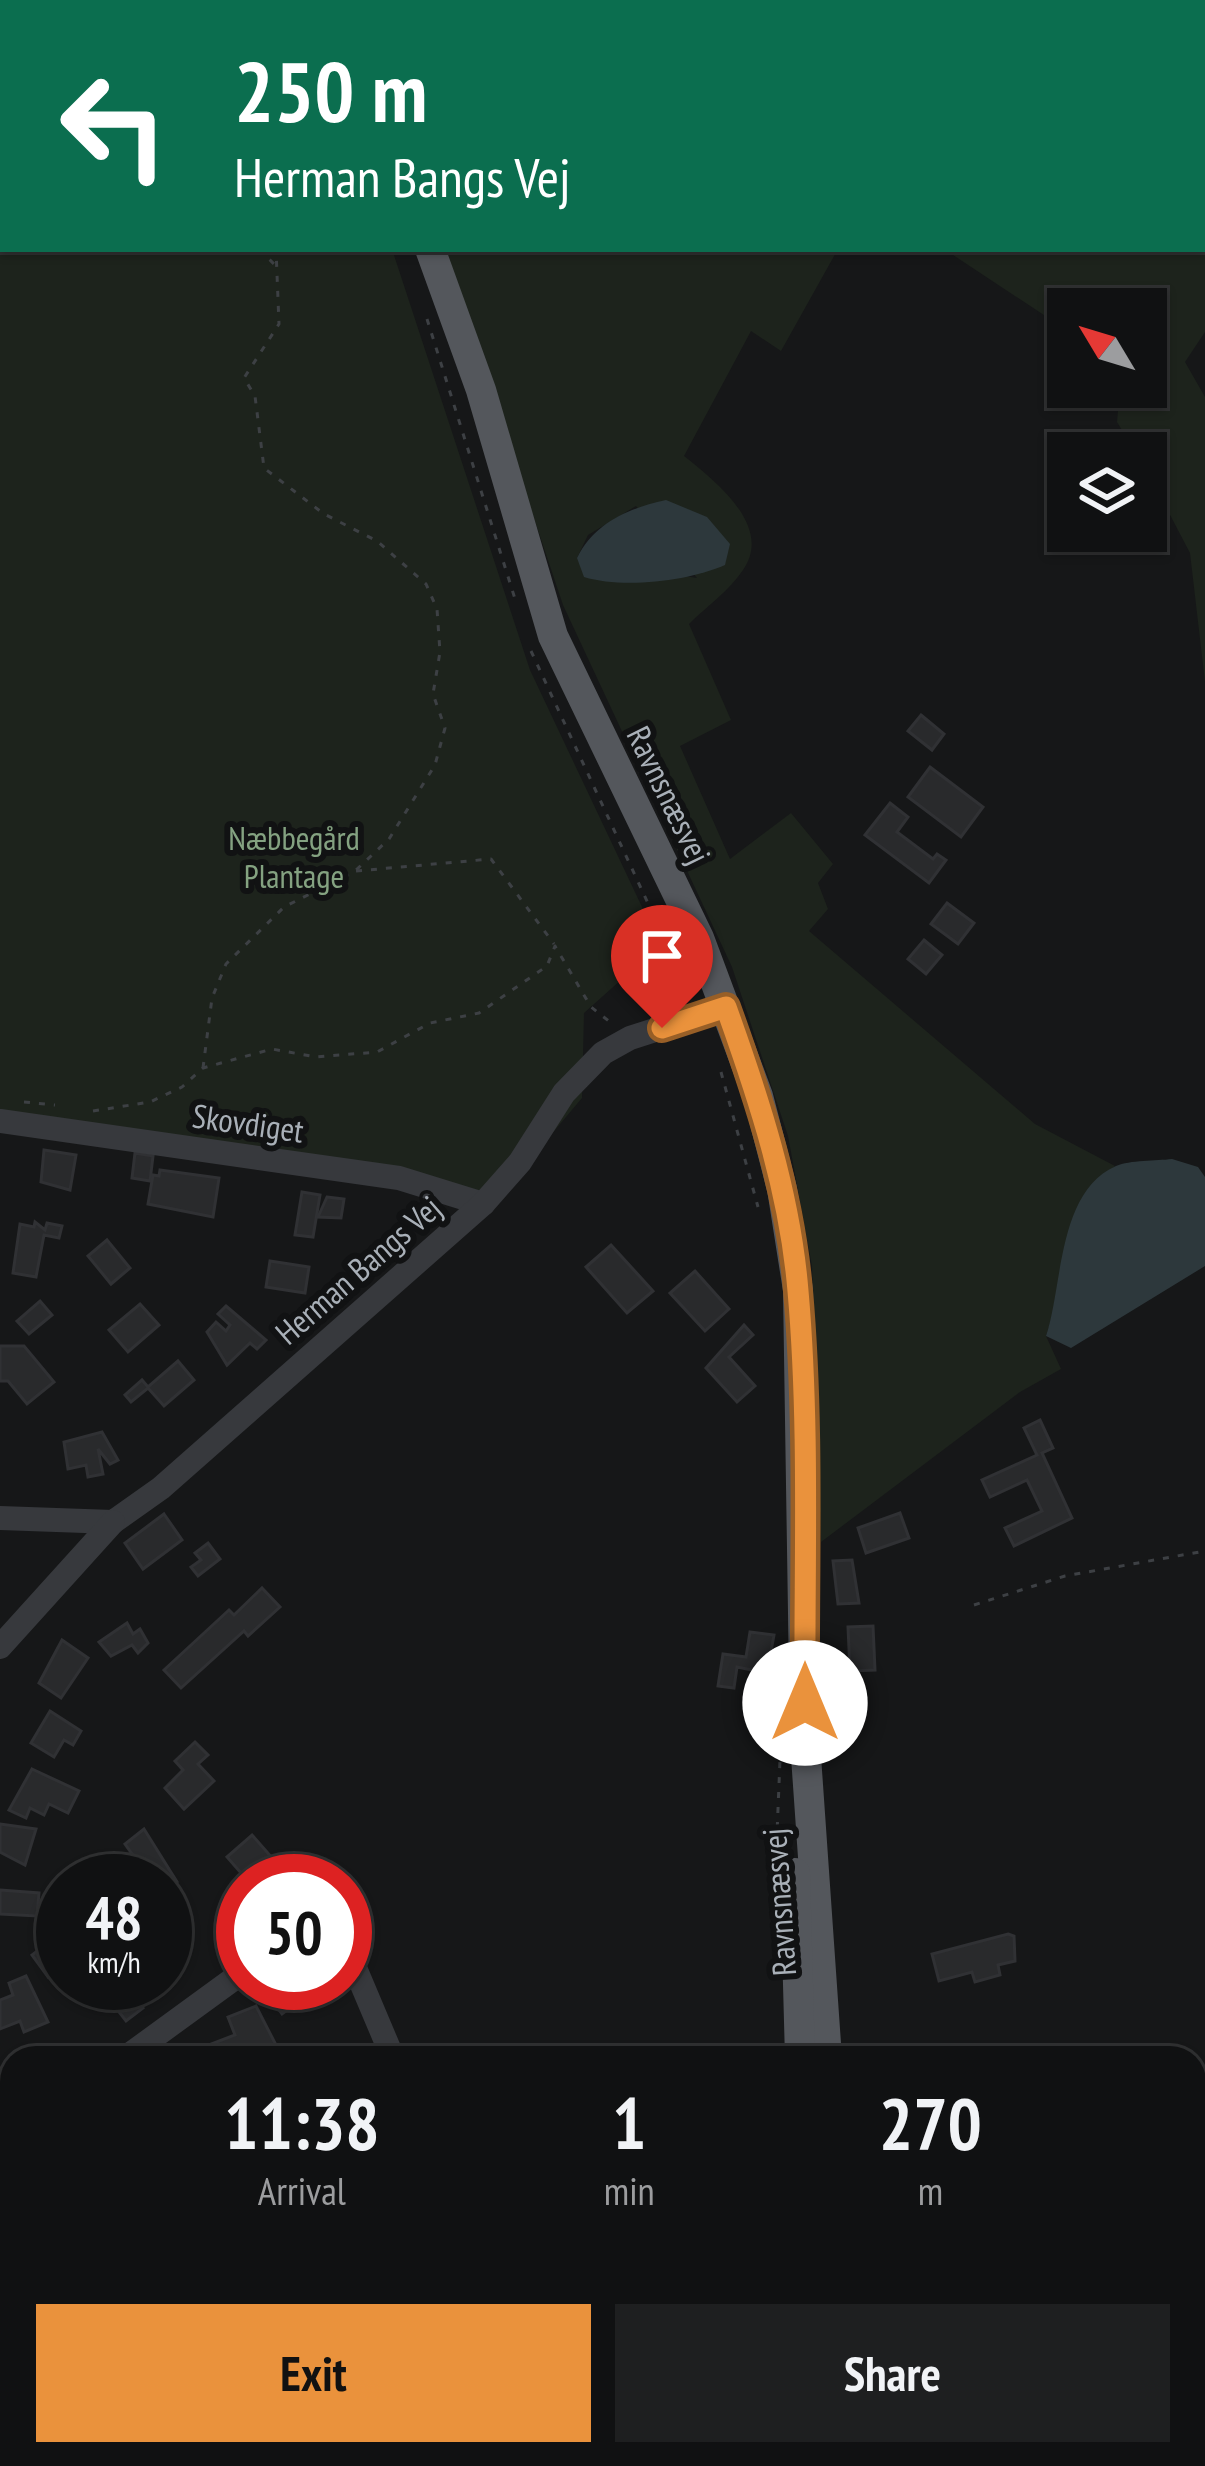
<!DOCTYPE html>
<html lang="en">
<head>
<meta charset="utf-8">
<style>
	body { margin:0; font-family:"PT Sans Narrow",sans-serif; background:#1e1f20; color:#f1f3f6; height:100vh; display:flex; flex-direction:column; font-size:45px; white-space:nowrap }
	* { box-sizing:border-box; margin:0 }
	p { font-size:39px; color:#9c9d9f }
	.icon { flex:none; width:66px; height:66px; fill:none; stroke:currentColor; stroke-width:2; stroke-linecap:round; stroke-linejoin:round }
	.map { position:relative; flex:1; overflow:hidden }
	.sheet { position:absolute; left:0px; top:2046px; width:1206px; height:420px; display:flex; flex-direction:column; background:#101112; border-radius:36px 36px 0 0; box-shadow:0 3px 9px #0004,0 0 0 3px #303132 }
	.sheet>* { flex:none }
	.guide { position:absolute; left:0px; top:0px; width:1206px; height:252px; box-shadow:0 3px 9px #0004,0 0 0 3px #303132; background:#0b6e4f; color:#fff; overflow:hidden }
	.needle { width:78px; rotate:308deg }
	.fabs { position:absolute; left:1047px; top:288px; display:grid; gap:24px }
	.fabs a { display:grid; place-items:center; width:120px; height:120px; border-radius:0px; background:#101112; box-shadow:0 3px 9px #0004,0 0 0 3px #303132; font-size:60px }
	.speed { position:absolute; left:36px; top:1854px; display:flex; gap:24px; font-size:60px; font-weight:700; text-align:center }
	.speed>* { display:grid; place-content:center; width:156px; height:156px; border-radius:50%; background:#101112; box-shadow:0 3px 9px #0004,0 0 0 3px #303132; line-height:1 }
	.speed small { font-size:30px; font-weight:400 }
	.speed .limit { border:18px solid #d22; background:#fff; color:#111 }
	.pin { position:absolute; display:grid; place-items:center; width:102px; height:102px; color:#fff; margin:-123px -51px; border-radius:50% 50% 50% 0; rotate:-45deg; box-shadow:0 0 12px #0007 }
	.pin .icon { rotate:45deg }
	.me { position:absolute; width:132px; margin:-66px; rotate:0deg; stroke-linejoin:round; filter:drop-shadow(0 0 9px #0008) }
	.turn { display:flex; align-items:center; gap:42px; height:252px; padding:0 36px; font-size:54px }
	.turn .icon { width:156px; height:156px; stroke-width:2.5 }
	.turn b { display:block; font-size:84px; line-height:102px }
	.eta { display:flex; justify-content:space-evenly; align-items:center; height:204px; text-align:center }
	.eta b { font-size:72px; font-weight:700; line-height:84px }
	.primary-button { display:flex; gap:24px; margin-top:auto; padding:24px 36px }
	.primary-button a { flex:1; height:138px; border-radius:0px; background:#ea923c; color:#111; font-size:48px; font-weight:700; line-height:138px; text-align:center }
	.primary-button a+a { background:#1e1f20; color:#f1f3f6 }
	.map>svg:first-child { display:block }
	.green { fill:#1d231c; fill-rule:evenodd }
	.water { fill:#2d383c }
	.building { fill:#292a2c; stroke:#303134; stroke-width:3 }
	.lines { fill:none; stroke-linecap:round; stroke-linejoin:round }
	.path { stroke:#3d4044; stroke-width:3; stroke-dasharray:6 9; stroke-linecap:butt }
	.minor { stroke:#37393d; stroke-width:24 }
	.major { stroke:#54575c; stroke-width:30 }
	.route-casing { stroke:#985f27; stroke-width:30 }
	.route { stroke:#ea923c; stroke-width:21 }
	.labels { text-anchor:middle; stroke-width:12; stroke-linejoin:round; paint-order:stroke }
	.street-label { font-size:33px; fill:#a9b0b8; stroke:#111213 }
	.park-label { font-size:33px; fill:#84a281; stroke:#111213 }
</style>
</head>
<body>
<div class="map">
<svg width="1205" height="2466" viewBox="0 0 1205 2466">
	<rect width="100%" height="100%" fill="#161718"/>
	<g class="green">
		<polygon points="0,0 319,0 3,3 3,249 392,249 530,670 660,945 584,1013 582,1098 490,1207 0,1113"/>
		<polygon points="1205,137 1205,332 1185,362 1205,397 1205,682 1190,553 1146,469 1146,453 1136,453 1117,422 1120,387 1146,387 1146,309 1068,309 1068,331 944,249 1203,249"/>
		<path d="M 444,249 L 838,249 L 781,351 L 751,331 L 684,456 C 714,480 774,526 743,570 C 730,590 706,607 689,624 L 731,720 L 680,746 L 730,859 L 791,813 L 833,864 L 818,883 L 828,909 L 809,931 L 1035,1124 L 1115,1166 C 1052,1229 1071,1262 1046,1336 L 1061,1369 L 1020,1392 L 821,1542 L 812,1266 L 788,1136 L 732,967 L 563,605 ZM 636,506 L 697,578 L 577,558 L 588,535 Z"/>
		<polygon points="648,2454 829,2454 833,2466 640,2466"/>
	</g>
	<g class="water">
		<path d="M 666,500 L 707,517 L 730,544 L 725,565 C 689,581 623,589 584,577 L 577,558 C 594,523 629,508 666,500 Z"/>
		<path d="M 1172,1159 L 1198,1167 L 1205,1177 L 1205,1266 L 1071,1348 L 1046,1336 C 1063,1286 1057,1192 1116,1166 C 1130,1160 1156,1161 1172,1159 Z"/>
	</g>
	<g class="building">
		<polygon points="921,715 944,734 932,750 908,731"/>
		<polygon points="930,767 983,807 961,837 908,797"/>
		<polygon points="890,803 908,817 897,832 933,859 937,854 946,860 929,883 865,835"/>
		<polygon points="947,903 974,923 958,944 931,924"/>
		<polygon points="924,940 942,955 926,974 908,959"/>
		<polygon points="44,1150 76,1155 70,1190 41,1182"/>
		<polygon points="135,1153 153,1156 150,1181 132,1178"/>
		<polygon points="160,1170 219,1178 213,1217 148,1204 153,1175 159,1176"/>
		<polygon points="302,1192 320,1195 313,1237 295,1235"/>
		<polygon points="327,1197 344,1199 341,1218 318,1217"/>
		<polygon points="35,1222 45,1230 47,1223 62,1226 59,1238 44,1235 36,1277 13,1273 20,1224 34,1227"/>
		<polygon points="107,1240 130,1268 111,1284 88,1256"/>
		<polygon points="611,1245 653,1291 627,1313 586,1267"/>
		<polygon points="270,1261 309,1267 305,1293 266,1287"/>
		<polygon points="695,1271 729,1309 705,1331 670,1293"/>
		<polygon points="40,1301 52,1315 29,1334 17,1321"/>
		<polygon points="140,1304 159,1325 128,1352 109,1330"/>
		<polygon points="226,1306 266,1340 257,1349 250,1343 227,1365 207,1332 216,1322 226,1331 230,1325 218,1314"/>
		<polygon points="744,1325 753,1335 729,1357 755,1386 737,1402 706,1368"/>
		<polygon points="0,1346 24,1346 54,1382 27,1404 8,1381 0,1381"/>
		<polygon points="178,1361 194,1380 164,1406 148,1388 131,1402 125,1395 142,1380 148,1387"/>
		<polygon points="1040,1420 1053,1448 1042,1453 1072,1518 1014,1546 1005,1528 1042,1511 1027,1480 990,1497 982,1480 1037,1455 1024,1428"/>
		<polygon points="102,1432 118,1460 110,1464 98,1449 103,1474 88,1477 86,1465 68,1469 64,1442"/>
		<polygon points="900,1513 909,1538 866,1553 858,1528"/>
		<polygon points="164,1514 182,1540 143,1569 125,1543"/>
		<polygon points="208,1543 220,1559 198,1576 191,1567 201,1560 195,1553"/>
		<polygon points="852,1560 859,1603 838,1604 833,1561"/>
		<polygon points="262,1588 280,1607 248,1636 244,1631 181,1688 164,1670 229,1610 234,1615"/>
		<polygon points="127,1623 133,1634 140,1629 148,1643 138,1653 132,1645 111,1656 99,1642"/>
		<polygon points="873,1626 875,1670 850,1671 848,1627"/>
		<polygon points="750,1632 774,1635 767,1673 737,1667 734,1688 718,1686 723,1654 746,1657"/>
		<polygon points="62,1640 88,1658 61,1698 39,1683"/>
		<polygon points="50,1711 81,1731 73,1745 64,1740 54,1757 31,1743"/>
		<polygon points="195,1742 208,1755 198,1764 214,1781 184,1809 165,1788 183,1770 175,1761"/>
		<polygon points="32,1769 79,1791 68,1813 49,1804 44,1815 30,1808 26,1818 9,1810"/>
		<polygon points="0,1824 36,1829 25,1865 0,1852"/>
		<polygon points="144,1829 177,1882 165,1891 165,1881 137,1881 128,1868 137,1861 125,1844"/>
		<polygon points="252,1835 281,1868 266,1881 248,1881 227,1857"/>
		<polygon points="0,1890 39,1893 37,1916 0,1914"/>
		<polygon points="1008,1934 1014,1936 1015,1961 998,1965 1000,1975 975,1982 972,1972 939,1981 932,1954"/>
		<polygon points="57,1936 63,1937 63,1966 48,1977 32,1955"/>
		<polygon points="26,1976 48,2022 24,2032 20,2021 0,2029 0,2000 13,1995 9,1983"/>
		<polygon points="124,1983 143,2008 126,2021 106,1995"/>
		<polygon points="286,1983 318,1983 320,1985 282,2014 273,2002"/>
		<polygon points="256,2006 278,2049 255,2058 202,2058 198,2049 235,2035 228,2017"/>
		<polygon points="267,2454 319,2454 322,2462 242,2466"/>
		<polygon points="432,2454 459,2454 468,2462 437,2466 428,2459"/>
	</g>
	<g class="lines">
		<g class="path">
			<polyline points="234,0 235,3"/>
			<polyline points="259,0 260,3"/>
			<polyline points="0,84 3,82"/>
			<polyline points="0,216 3,215"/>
			<polyline points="259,249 279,269"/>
			<polyline points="427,319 516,602"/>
			<polyline points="531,651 691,996"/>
			<polyline points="356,871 491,859 554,944"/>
			<polyline points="203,1068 212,998 226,964 284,907 354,872 389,839 435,765 445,728 433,694 440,652 437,609 426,584 377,541 324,514 264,468 255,396 244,378 279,324 276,249"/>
			<polyline points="721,1072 758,1207"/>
			<polyline points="24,1102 55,1105"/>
			<polyline points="93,1111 150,1102 182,1087 203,1068 272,1049 316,1057 377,1052 430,1023 479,1013 547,966 555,946 591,1007 610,1022"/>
			<polyline points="974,1605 1065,1576 1205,1551"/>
			<polyline points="776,1858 780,1760"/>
			<polyline points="615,2466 625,2454"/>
		</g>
		<g class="minor">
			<polyline points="0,1121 399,1178 483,1204"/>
			<polyline points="0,1518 113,1522 161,1488 483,1204 520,1162 564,1093 603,1053 630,1038 726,1007"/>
			<polyline points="0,1647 113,1522"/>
			<polyline points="345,1958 355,1968 393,2058"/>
			<polyline points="125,2058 243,1972"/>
			<polyline points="0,2107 12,2134"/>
			<polyline points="1194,2197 1205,2195"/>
			<polyline points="141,2454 146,2466"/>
		</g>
		<g class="major">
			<polyline points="349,0 349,3"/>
			<polyline points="430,249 481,390 553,636 699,938 758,1096 782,1189 798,1290 805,1742 827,2058"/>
			<polyline points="795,1873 800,2058"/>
			<polyline points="858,2454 860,2466"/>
			<polyline points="886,2454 888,2466"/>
		</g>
	</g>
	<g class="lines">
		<defs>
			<path id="route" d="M 662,1028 L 726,1007 C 759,1099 790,1193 798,1291 C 810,1427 804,1567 805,1703"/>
		</defs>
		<use href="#route" class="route-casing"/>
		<use href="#route" class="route"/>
	</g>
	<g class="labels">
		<g class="street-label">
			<text transform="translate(669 795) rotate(64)" y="12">Ravnsnæsvej</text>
			<text transform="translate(248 1123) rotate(8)" y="12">Skovdiget</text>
			<text transform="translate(358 1270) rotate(-41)" y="12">Herman Bangs Vej</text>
			<text transform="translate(779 1902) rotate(-94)" y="12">Ravnsnæsvej</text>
		</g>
		<g class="park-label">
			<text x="294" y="850">Næbbegård<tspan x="294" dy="38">Plantage</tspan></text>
		</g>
	</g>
</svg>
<div class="fabs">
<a><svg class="needle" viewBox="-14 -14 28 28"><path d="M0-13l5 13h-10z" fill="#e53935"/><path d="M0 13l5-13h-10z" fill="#9c9d9f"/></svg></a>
<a><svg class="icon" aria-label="layers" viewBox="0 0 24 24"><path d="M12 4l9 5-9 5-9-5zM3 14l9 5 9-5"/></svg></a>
</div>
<div class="speed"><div>48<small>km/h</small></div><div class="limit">50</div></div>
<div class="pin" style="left:662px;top:1028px;background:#d93025"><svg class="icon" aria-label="arrive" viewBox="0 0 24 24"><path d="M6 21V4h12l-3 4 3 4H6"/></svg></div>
<svg class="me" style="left:805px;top:1703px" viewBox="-20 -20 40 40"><circle r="19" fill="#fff"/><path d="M0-13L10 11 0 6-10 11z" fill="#ea923c"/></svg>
<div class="guide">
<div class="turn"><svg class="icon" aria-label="left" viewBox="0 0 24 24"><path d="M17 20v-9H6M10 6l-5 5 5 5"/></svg><div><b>250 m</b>Herman Bangs Vej</div></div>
</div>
<section class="sheet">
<div class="eta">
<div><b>11:38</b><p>Arrival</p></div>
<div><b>1</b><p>min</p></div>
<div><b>270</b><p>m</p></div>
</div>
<div class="primary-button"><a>Exit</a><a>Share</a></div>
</section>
</div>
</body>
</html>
